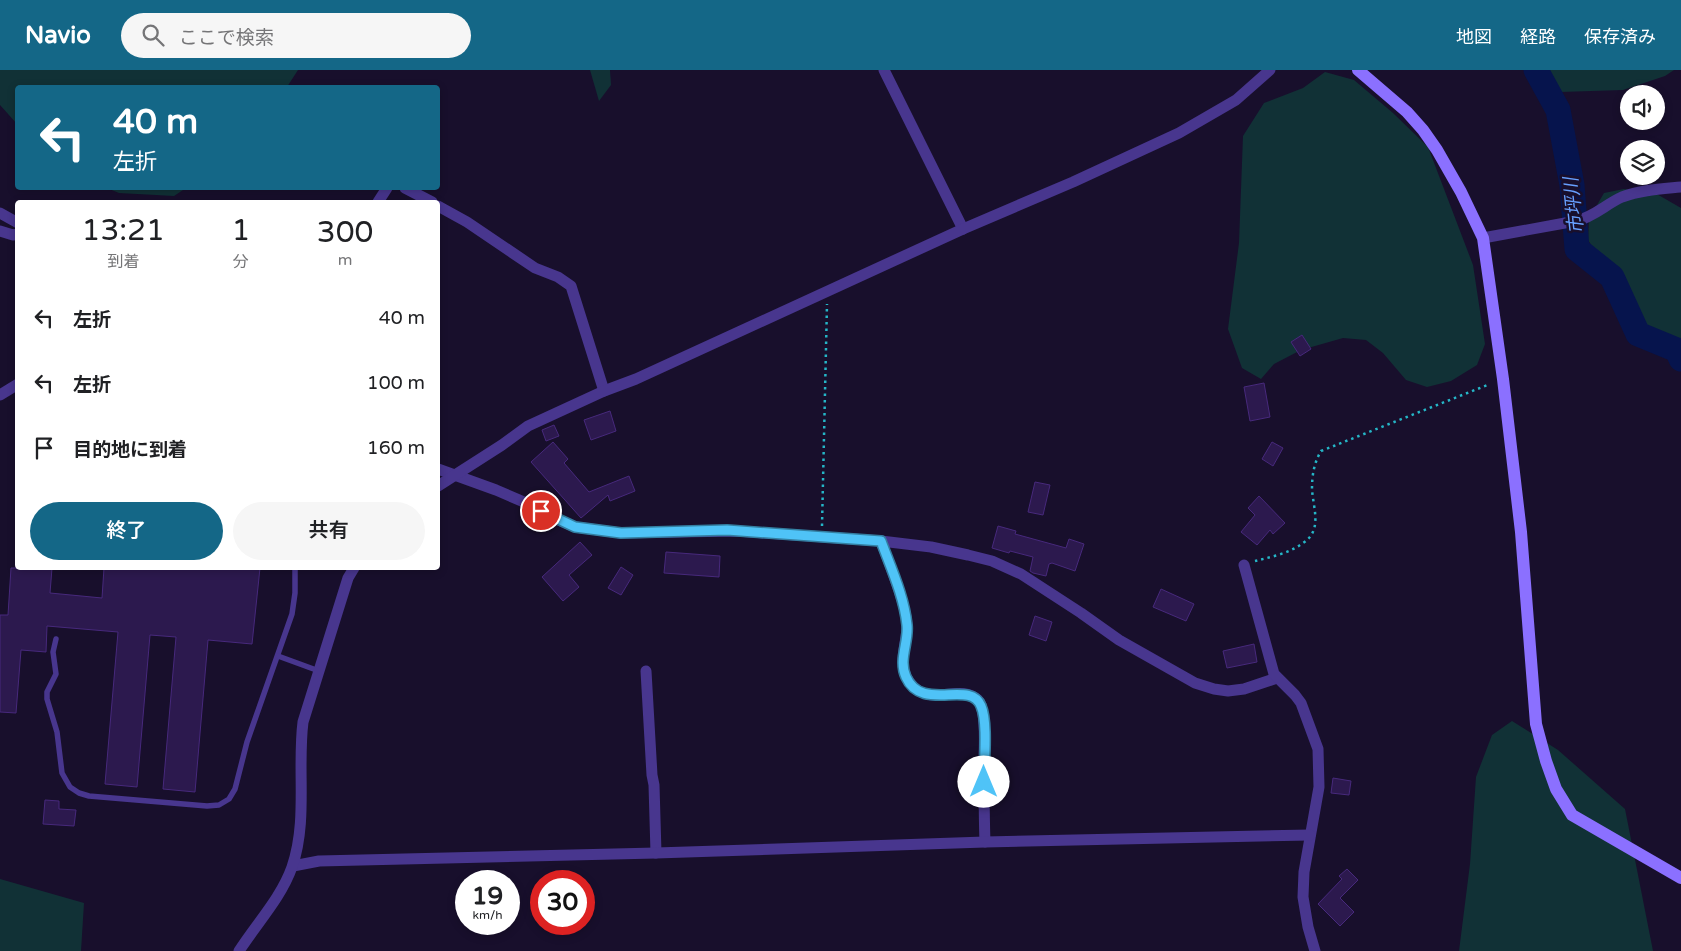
<!DOCTYPE html>
<html lang="ja">
<head>
<meta charset="utf-8">
<style>
	body { margin:0; font-family:"Varela Round","Noto Sans JP",sans-serif; background:#f6f6f6; color:#202124; height:100vh; display:flex; flex-direction:column; font-size:19px; white-space:nowrap }
	* { box-sizing:border-box; margin:0 }
	p { font-size:16px; color:#757577 }
	.icon { flex:none; width:28px; height:28px; fill:none; stroke:currentColor; stroke-width:2; stroke-linecap:round; stroke-linejoin:round }
	.map { position:relative; flex:1; overflow:hidden }
	.side { position:absolute; left:15px; top:130px; width:425px; height:370px; display:flex; flex-direction:column; background:#fff; border-radius:5px; box-shadow:0 2px 8px #0003 }
	.side>* { flex:none }
	.banner { position:absolute; left:15px; top:15px; width:425px; height:105px; border-radius:5px; box-shadow:0 2px 8px #0003; background:#146787; color:#fff; overflow:hidden }
	.buttons { position:absolute; left:1620px; top:15px; display:grid; gap:10px }
	.buttons a { display:grid; place-items:center; width:45px; height:45px; border-radius:50%; background:#fff; box-shadow:0 2px 8px #0003; font-size:25px }
	.speed { position:absolute; left:455px; top:800px; display:flex; gap:10px; font-size:25px; font-weight:700; text-align:center }
	.speed>* { display:grid; place-content:center; width:65px; height:65px; border-radius:50%; background:#fff; box-shadow:0 2px 8px #0003; line-height:1 }
	.speed small { font-size:12px; font-weight:400 }
	.speed .limit { border:8px solid #d22; background:#fff; color:#111 }
	.pin { position:absolute; display:grid; place-items:center; width:42px; height:42px; color:#fff; margin:-21px; border:2px solid #fff; border-radius:50%; box-shadow:0 1px 5px #0007 }
	.me { position:absolute; width:55px; margin:-28px; rotate:0deg; stroke-linejoin:round; filter:drop-shadow(0 0 4px #0008) }
	.turn { display:flex; align-items:center; gap:18px; height:105px; padding:0 15px; font-size:22px }
	.turn .icon { width:65px; height:65px; stroke-width:2.5 }
	.turn b { display:block; font-size:35px; line-height:42px }
	.eta { display:flex; justify-content:space-evenly; align-items:center; height:85px; text-align:center }
	.eta b { font-size:30px; font-weight:600; line-height:35px }
	.cta { display:flex; gap:10px; margin-top:auto; padding:10px 15px }
	.cta a { flex:1; height:58px; border-radius:30px; background:#146787; color:#fff; font-size:20px; font-weight:600; line-height:58px; text-align:center }
	.cta a+a { background:#f6f6f6; color:#202124 }
	ul { padding:0; list-style:none }
	li { display:flex; align-items:center; gap:15px; height:65px; padding:0 15px }
	li div { flex:1 }
	li b { display:block; font-size:19px }
	li em { font-style:normal }
	header { display:flex; align-items:center; gap:30px; box-sizing:border-box; height:70px; padding:0 25px; background:#146787; color:#fff }
	header strong { font-size:24px }
	nav { display:flex; gap:28px; margin-inline-start:auto; font-size:18px }
	.search { width:350px; height:45px; background:#f6f6f6; display:flex; align-items:center; gap:12px; box-sizing:border-box; padding:0 18px; border-radius:28px; color:#757577; font-size:19px }
	.map>svg:first-child { display:block }
	.green { fill:#113136 }
	.lines { fill:none; stroke-linecap:round; stroke-linejoin:round }
	.river { stroke:#06144d; stroke-width:25 }
	.building { fill:#2c194e; stroke:#47297c }
	.path { stroke:#25b6c7; stroke-width:2.5; stroke-dasharray:2.5 4; stroke-linecap:butt }
	.lane { stroke:#48368e; stroke-width:5.5 }
	.street { stroke:#48368e; stroke-width:11 }
	.secondary { stroke:#8b70ff; stroke-width:12 }
	.route-casing { stroke:#337fa1; stroke-width:12 }
	.route { stroke:#4fc3f7; stroke-width:9 }
	.labels { text-anchor:middle; stroke-width:5; stroke-linejoin:round; paint-order:stroke }
	.water-label { font-size:19px; font-style:italic; fill:#67a0ff; stroke:#180f2c }
</style>
</head>
<body>
<header>
<strong>Navio</strong>
<div class="search"><svg class="icon" aria-label="search" viewBox="0 0 24 24"><circle cx="10" cy="10" r="6"/><path d="M15 15l6 6"/></svg>ここで検索</div>
<nav><a>地図</a><a>経路</a><a>保存済み</a></nav>
</header>
<div class="map">
<svg width="1681" height="881" viewBox="0 0 1681 881">
	<rect width="100%" height="100%" fill="#180f2c"/>
	<g class="green">
		<polygon points="0,0 298,0 287,17 18,18 17,54 0,35"/>
		<polygon points="590,0 610,0 611,15 599,31"/>
		<polygon points="1537,0 1674,0 1665,6 1623,20 1560,22 1551,18"/>
		<polygon points="1325,2 1354,10 1393,43 1428,77 1473,195 1485,274 1477,295 1451,311 1427,317 1406,310 1383,283 1366,270 1343,268 1301,280 1274,294 1261,309 1242,298 1228,259 1239,173 1243,66 1264,33 1303,18"/>
		<polygon points="107,118 186,118 174,126 119,123"/>
		<polygon points="1624,119 1655,123 1681,138 1681,282 1672,272 1635,251 1612,206 1588,170 1589,149 1604,123"/>
		<polygon points="1512,651 1558,680 1625,739 1653,881 1459,881 1470,794 1476,707 1492,665"/>
		<polygon points="0,809 84,833 81,881 0,881"/>
	</g>
	<g class="lines">
		<polyline class="river" points="1536,0 1558,40 1572,115 1577,179 1612,207 1638,264 1677,280 1681,289"/>
	</g>
	<g class="building">
		<polygon points="1302,265 1311,279 1300,286 1291,272"/>
		<polygon points="1264,313 1270,347 1250,351 1244,317"/>
		<polygon points="610,341 616,361 591,370 584,350"/>
		<polygon points="554,355 559,366 546,371 542,360"/>
		<polygon points="553,372 568,389 564,393 589,422 629,406 635,421 610,431 608,425 581,448 531,392"/>
		<polygon points="1272,372 1283,378 1273,396 1262,389"/>
		<polygon points="1035,412 1050,415 1043,445 1028,442"/>
		<polygon points="1259,426 1285,453 1273,464 1270,460 1257,475 1241,462 1255,445 1248,438"/>
		<polygon points="998,456 1016,461 1015,464 1066,478 1069,469 1084,474 1075,501 1052,493 1049,494 1046,506 1033,503 1030,501 1033,487 1010,481 1009,483 992,478"/>
		<polygon points="580,472 592,485 569,505 579,517 563,531 542,507"/>
		<polygon points="666,482 720,486 719,507 664,503"/>
		<polygon points="621,497 633,505 621,525 608,518"/>
		<polygon points="11,498 52,498 50,523 102,528 104,498 260,498 252,574 208,570 195,722 163,719 176,567 150,565 137,717 105,714 118,562 47,556 46,582 21,580 16,643 0,642 0,545 8,545"/>
		<polygon points="1161,519 1194,534 1186,551 1153,537"/>
		<polygon points="1035,546 1052,552 1046,571 1029,565"/>
		<polygon points="1254,574 1257,592 1227,598 1223,581"/>
		<polygon points="1333,708 1351,711 1349,725 1331,723"/>
		<polygon points="45,730 59,731 59,739 76,740 74,756 43,754"/>
		<polygon points="1347,799 1358,810 1340,828 1354,842 1340,856 1318,834 1342,809 1339,806"/>
	</g>
	<g class="lines">
		<g class="path">
			<polyline points="822,456 827,234"/>
			<path d="M 1255,491 C 1271,487 1290,483 1303,473 C 1323,460 1313,438 1312,419 C 1312,405 1314,393 1321,381 L 1490,314"/>
		</g>
		<g class="lane">
			<polyline points="56,569 53,582 56,604 47,622 47,629 57,662 62,703 70,717 79,723 89,726 207,736 219,735 229,729 235,719 247,672 292,544 295,523 295,498"/>
			<polyline points="278,586 319,601"/>
		</g>
		<g class="street">
			<polyline points="884,0 963,159"/>
			<polyline points="405,118 432,132"/>
			<polyline points="378,132 387,118"/>
			<polyline points="438,136 467,152 535,198 558,207 571,216 604,321"/>
			<polyline points="0,143 18,153"/>
			<polyline points="0,161 13,165 18,164"/>
			<path d="M 1483,168 L 1576,151 C 1594,147 1606,134 1622,127 C 1641,120 1661,119 1681,117"/>
			<polyline points="0,325 18,314"/>
			<polyline points="438,399 496,420 531,435 551,447 575,457 621,463 737,461 881,471 931,477 968,485 992,491 1021,504 1081,543 1119,570 1195,613 1214,619 1228,621 1244,619 1277,608"/>
			<polyline points="438,416 502,375 528,356 604,321 636,309 963,159 1073,112 1179,63 1236,30 1270,0"/>
			<path d="M 881,471 C 888,491 908,538 907,558 C 906,575 898,594 908,610 C 926,640 959,613 977,629 C 979,631 982,636 982,639 C 986,656 984,675 984,692 C 984,719 984,745 985,772"/>
			<polyline points="1244,495 1274,604 1295,625 1301,633 1318,679 1319,717 1304,802 1303,827 1308,857 1315,881"/>
			<polyline points="646,601 652,705 654,715 656,783"/>
			<polyline points="293,796 319,791 656,783 985,772 1310,765"/>
			<path d="M 239,881 C 257,853 281,828 292,797 C 308,751 297,699 303,652 L 348,508 L 354,498"/>
		</g>
		<polyline class="secondary" points="1358,0 1407,42 1423,60 1437,80 1461,122 1483,168 1503,309 1521,462 1536,654 1546,691 1556,719 1572,745 1681,808"/>
	</g>
	<g class="lines">
		<defs>
			<path id="route" d="M 541,441 L 575,457 L 621,463 L 727,460 L 881,471 C 891,498 904,526 907,555 C 909,572 898,590 906,607 C 922,643 970,609 981,636 C 988,652 984,692 984,712"/>
		</defs>
		<use href="#route" class="route-casing"/>
		<use href="#route" class="route"/>
	</g>
	<g class="labels">
		<g class="water-label">
			<text transform="translate(1573 136) rotate(-96)" y="7">市坪川</text>
		</g>
	</g>
</svg>
<div class="buttons">
<a><svg class="icon" aria-label="sound" viewBox="0 0 24 24"><path d="M4 9h4l5-4v14l-5-4H4zM17 9q2 3 0 6"/></svg></a>
<a><svg class="icon" aria-label="layers" viewBox="0 0 24 24"><path d="M12 4l9 5-9 5-9-5zM3 14l9 5 9-5"/></svg></a>
</div>
<div class="speed"><div>19<small>km/h</small></div><div class="limit">30</div></div>
<div class="pin" style="left:541px;top:441px;background:#d93025"><svg class="icon" aria-label="arrive" viewBox="0 0 24 24"><path d="M6 21V4h12l-3 4 3 4H6"/></svg></div>
<svg class="me" style="left:984px;top:712px" viewBox="-20 -20 40 40"><circle r="19" fill="#fff"/><path d="M0-13L10 11 0 6-10 11z" fill="#4fc3f7"/></svg>
<div class="banner">
<div class="turn"><svg class="icon" aria-label="left" viewBox="0 0 24 24"><path d="M17 20v-9H6M10 6l-5 5 5 5"/></svg><div><b>40 m</b>左折</div></div>
</div>
<section class="side">
<div class="eta">
<div><b>13:21</b><p>到着</p></div>
<div><b>1</b><p>分</p></div>
<div><b>300</b><p>m</p></div>
</div>
<ul>
<li><svg class="icon" aria-label="left" viewBox="0 0 24 24"><path d="M17 20v-9H6M10 6l-5 5 5 5"/></svg><div><b>左折</b></div><em>40 m</em></li>
<li><svg class="icon" aria-label="left" viewBox="0 0 24 24"><path d="M17 20v-9H6M10 6l-5 5 5 5"/></svg><div><b>左折</b></div><em>100 m</em></li>
<li><svg class="icon" aria-label="arrive" viewBox="0 0 24 24"><path d="M6 21V4h12l-3 4 3 4H6"/></svg><div><b>目的地に到着</b></div><em>160 m</em></li>
</ul>
<div class="cta"><a>終了</a><a>共有</a></div>
</section>
</div>
</body>
</html>
